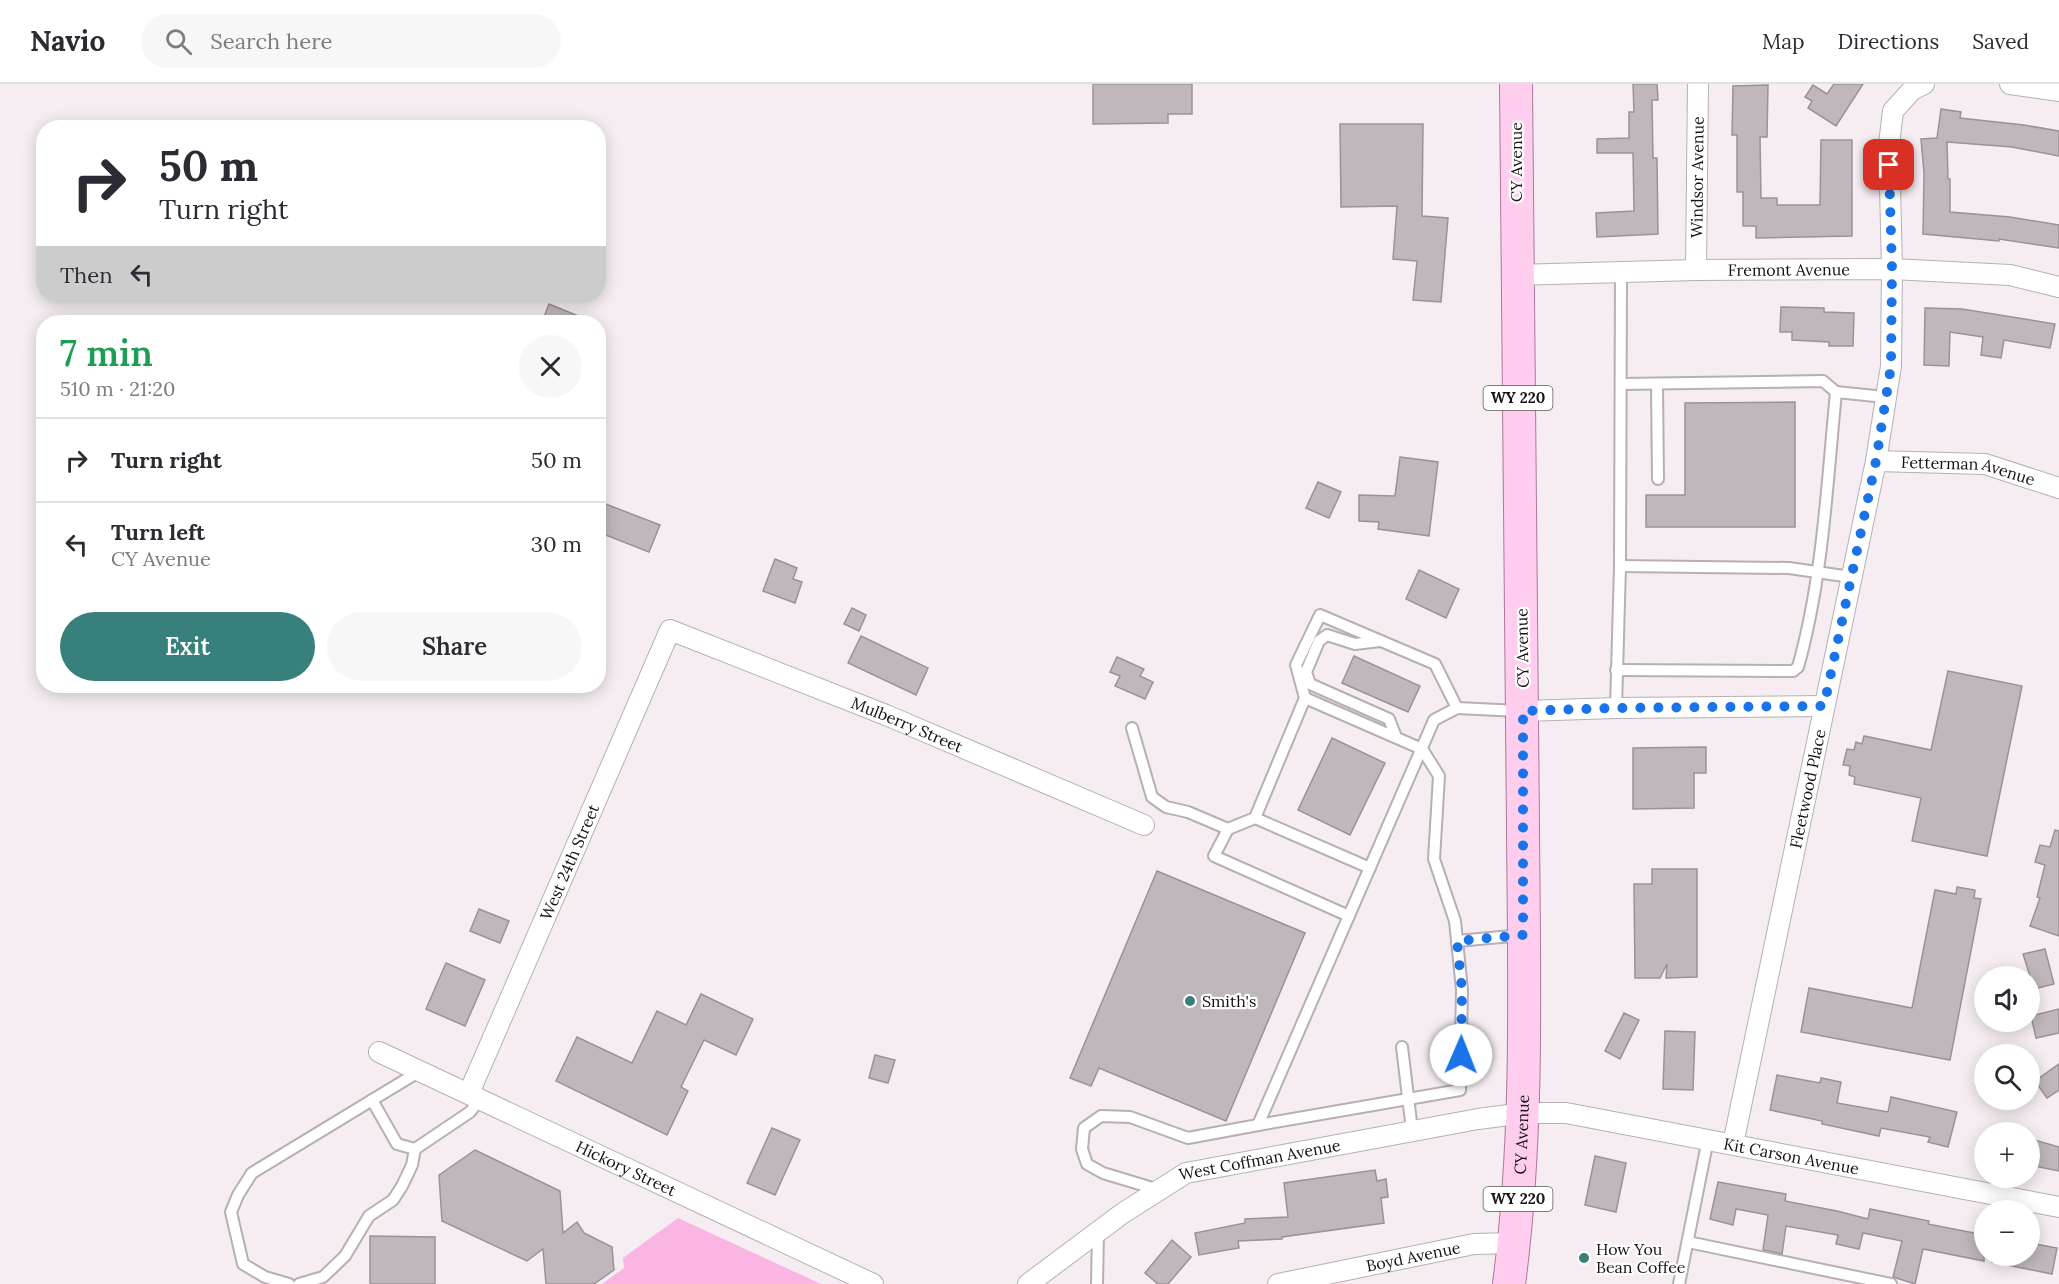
<!DOCTYPE html>
<html lang="en">
<head>
<meta charset="utf-8">
<style>
	body { margin:0; font-family:Lora,serif; background:#f7f7f7; color:#2b2b33; height:100vh; display:flex; flex-direction:column; font-size:22px; white-space:nowrap }
	* { box-sizing:border-box; margin:0 }
	p { font-size:20px; color:#7c7c81 }
	.icon { flex:none; width:33px; height:33px; fill:none; stroke:currentColor; stroke-width:2; stroke-linecap:round; stroke-linejoin:round }
	.map { position:relative; flex:1; overflow:hidden }
	.side { position:absolute; left:36px; top:231px; width:570px; height:378px; display:flex; flex-direction:column; background:#fff; border-radius:24px; box-shadow:0 3px 15px #0003 }
	.side>* { flex:none }
	.hud { position:absolute; left:36px; top:36px; width:570px; height:183px; border-radius:24px; box-shadow:0 3px 15px #0003; background:#fff; color:#2b2b33; overflow:hidden }
	.buttons { position:absolute; left:1974px; top:882px; display:grid; gap:12px }
	.buttons a { display:grid; place-items:center; width:66px; height:66px; border-radius:50%; background:#fff; box-shadow:0 3px 15px #0003; font-size:30px }
	.pin { position:absolute; display:grid; place-items:center; width:51px; height:51px; color:#fff; margin:-26px; border-radius:12px; box-shadow:0 3px 9px #0006 }
	.me { position:absolute; width:66px; margin:-33px; rotate:1deg; stroke-linejoin:round; filter:drop-shadow(0 0 4px #0008) }
	.turn { display:flex; align-items:center; gap:21px; height:126px; padding:0 24px; font-size:27px }
	.turn .icon { width:78px; height:78px; stroke-width:2.5 }
	.turn b { display:block; font-size:42px; line-height:51px }
	.then { display:flex; align-items:center; height:57px; padding:0 24px; background:#0003; gap:12px; font-size:22px }
	.round { display:grid; place-items:center; flex:none; width:63px; height:63px; border-radius:32px; background:#f7f7f7 }
	.head { display:flex; align-items:center; justify-content:space-between; height:102px; padding:0 24px }
	h1 { font-size:36px; font-weight:600; line-height:45px; color:#1e9e55 }
	.action { display:flex; gap:12px; margin-top:auto; padding:12px 24px }
	.action a { flex:1; height:69px; border-radius:36px; background:#38807b; color:#fff; font-size:24px; font-weight:600; line-height:69px; text-align:center }
	.action a+a { background:#f7f7f7; color:#2b2b33 }
	ul { padding:0; list-style:none }
	li { display:flex; align-items:center; gap:18px; height:84px; padding:0 24px; border-top:2px solid #e1e1e2 }
	li div { flex:1 }
	li b { display:block; font-size:22px }
	li em { font-style:normal }
	header { display:flex; align-items:center; gap:36px; box-sizing:border-box; height:84px; padding:0 30px; background:#fff; border-bottom:2px solid #e1e1e2 }
	header strong { font-size:28px }
	nav { display:flex; gap:33px; margin-inline-start:auto; font-size:21px }
	.search { width:420px; height:54px; background:#f7f7f7; display:flex; align-items:center; gap:15px; box-sizing:border-box; padding:0 21px; border-radius:33px; color:#7c7c81; font-size:22px }
	.map>svg:first-child { display:block }
	.green { fill:#fab5e2 }
	.building { fill:#bfb7bc; stroke:#9a9297; stroke-width:1.5 }
	.lines { fill:none; stroke-linecap:round; stroke-linejoin:round }
	.service-casing { stroke:#b7afb4; stroke-width:14 }
	.minor-casing { stroke:#b7afb4; stroke-width:22 }
	.primary-casing { stroke:#ad779b; stroke-width:34 }
	.service { stroke:#fff; stroke-width:10 }
	.minor { stroke:#fff; stroke-width:20 }
	.primary { stroke:#ffceef; stroke-width:32 }
	.route { stroke:#1a73e8; stroke-width:10; stroke-dasharray:0 18 }
	.poi-dot { fill:#38807b; stroke:#fff; stroke-width:2 }
	.labels { text-anchor:middle; stroke-width:4.5; stroke-linejoin:round; paint-order:stroke }
	.shield { fill:#fff; stroke:#5b595a; stroke-width:1.5 }
	.shield-label { font-size:15px; font-weight:bold; fill:#151214 }
	.street-label { font-size:16px; fill:#151214; stroke:#fff }
	.poi-label { font-size:16px; fill:#151214; stroke:#fff; text-anchor:start }
</style>
</head>
<body>
<header>
<strong>Navio</strong>
<div class="search"><svg class="icon" aria-label="search" viewBox="0 0 24 24"><circle cx="10" cy="10" r="6"/><path d="M15 15l6 6"/></svg>Search here</div>
<nav><a>Map</a><a>Directions</a><a>Saved</a></nav>
</header>
<div class="map">
<svg width="2059" height="1200" viewBox="0 0 2059 1200">
	<rect width="100%" height="100%" fill="#f5edf2"/>
	<polygon class="green" points="678,1134 821,1200 602,1200 624,1184 623,1174"/>
	<g class="building">
		<polygon points="1093,0 1192,0 1192,30 1168,30 1168,39 1093,40"/>
		<polygon points="1633,0 1657,0 1658,16 1652,16 1653,74 1657,74 1658,150 1597,153 1596,129 1634,127 1633,69 1597,69 1597,55 1629,54 1629,28 1634,28"/>
		<polygon points="1834,0 1863,0 1836,42 1808,24 1812,17 1805,13 1813,1 1827,10"/>
		<polygon points="1768,1 1767,53 1760,53 1761,114 1777,114 1777,121 1820,121 1821,56 1852,56 1852,152 1756,154 1756,142 1743,142 1743,108 1737,108 1737,51 1732,51 1733,2"/>
		<polygon points="1941,25 1961,28 1960,34 2024,41 2059,47 2059,72 2012,63 1947,58 1948,95 1950,95 1950,128 2010,133 2059,141 2059,164 1999,155 1999,157 1923,150 1924,89 1921,55 1937,54"/>
		<polygon points="1340,40 1423,40 1422,132 1448,134 1441,218 1413,216 1417,177 1393,175 1397,122 1341,123"/>
		<polygon points="549,220 593,238 542,238"/>
		<polygon points="1781,223 1824,224 1824,228 1854,229 1853,262 1829,262 1829,258 1792,256 1792,248 1780,248"/>
		<polygon points="1925,224 1962,225 2055,240 2050,264 2004,256 2001,274 1981,271 1983,253 1950,248 1949,282 1924,281"/>
		<polygon points="1795,318 1795,443 1646,443 1646,411 1685,411 1685,319"/>
		<polygon points="1400,373 1438,378 1429,452 1378,445 1379,438 1359,437 1359,411 1395,412"/>
		<polygon points="1318,398 1341,408 1329,434 1306,424"/>
		<polygon points="598,417 660,441 649,468 598,448"/>
		<polygon points="775,475 797,484 793,495 802,498 795,519 763,507"/>
		<polygon points="1419,486 1459,505 1446,534 1406,515"/>
		<polygon points="852,524 866,531 859,547 844,540"/>
		<polygon points="861,552 928,584 916,611 848,579"/>
		<polygon points="1354,572 1420,602 1408,628 1342,599"/>
		<polygon points="1117,573 1144,585 1140,592 1153,598 1145,615 1115,602 1120,592 1110,588"/>
		<polygon points="1948,587 2022,602 1987,772 1912,757 1921,714 1854,700 1855,693 1849,691 1850,682 1843,681 1847,665 1854,666 1856,658 1862,660 1864,652 1931,666"/>
		<polygon points="1332,654 1385,679 1350,751 1298,726"/>
		<polygon points="1706,663 1706,689 1694,689 1694,724 1633,725 1633,664"/>
		<polygon points="2055,746 2059,747 2059,852 2030,842 2040,814 2037,813 2045,781 2035,778 2040,761 2050,763"/>
		<polygon points="1652,785 1697,785 1697,893 1666,894 1667,880 1660,894 1635,894 1634,800 1652,800"/>
		<polygon points="1157,787 1305,849 1226,1037 1099,984 1091,1002 1070,994"/>
		<polygon points="1957,803 1975,806 1974,814 1981,815 1950,976 1801,948 1809,904 1912,924 1935,806 1956,810"/>
		<polygon points="479,825 509,837 500,859 470,847"/>
		<polygon points="2045,865 2054,900 2030,906 2030,892 2023,870"/>
		<polygon points="446,879 485,896 465,942 426,925"/>
		<polygon points="701,910 753,935 736,971 704,956 681,1003 688,1007 667,1051 556,997 577,953 632,979 657,927 686,941"/>
		<polygon points="2059,925 2059,949 2036,954 2031,932"/>
		<polygon points="1624,929 1639,936 1620,975 1605,967"/>
		<polygon points="1665,947 1695,948 1693,1006 1663,1005"/>
		<polygon points="875,971 895,976 888,999 869,994"/>
		<polygon points="2059,980 2059,1006 2047,1014 2035,997"/>
		<polygon points="1777,991 1820,999 1821,994 1841,998 1837,1019 1888,1028 1891,1013 1957,1028 1948,1063 1928,1058 1930,1053 1881,1044 1879,1052 1822,1040 1822,1037 1770,1026"/>
		<polygon points="772,1044 800,1056 775,1111 747,1099"/>
		<polygon points="2031,1055 2059,1063 2059,1087 2030,1081"/>
		<polygon points="475,1066 560,1107 563,1149 577,1138 584,1149 612,1163 614,1186 594,1200 546,1200 543,1165 527,1177 442,1137 439,1091"/>
		<polygon points="1595,1072 1626,1079 1616,1128 1585,1121"/>
		<polygon points="1375,1086 1377,1097 1386,1095 1388,1113 1381,1114 1384,1139 1282,1153 1282,1155 1238,1157 1239,1164 1199,1171 1195,1149 1245,1139 1245,1135 1288,1133 1284,1099"/>
		<polygon points="1718,1098 1786,1110 1785,1117 1837,1127 1868,1135 1870,1125 1929,1137 1928,1140 1974,1149 1984,1152 1984,1177 1923,1165 1915,1200 1893,1193 1902,1157 1863,1149 1859,1165 1836,1160 1838,1151 1786,1142 1782,1170 1763,1166 1768,1131 1736,1125 1733,1141 1710,1135"/>
		<polygon points="370,1152 435,1153 435,1200 370,1200"/>
		<polygon points="1172,1156 1191,1173 1168,1200 1158,1200 1145,1189"/>
		<polygon points="2030,1159 2057,1164 2052,1190 1992,1178 1992,1172 2030,1172"/>
	</g>
	<g class="lines">
		<defs>
			<g id="service">
				<polyline points="1657,301 1658,395"/>
				<polyline points="1836,308 1885,313"/>
				<polyline points="1620,482 1789,484 1851,493"/>
				<polyline points="1380,557 1355,560 1327,551 1319,557 1306,588 1310,600 1389,635 1396,653"/>
				<path d="M 1616,586 L 1793,587 L 1798,583 C 1823,494 1827,400 1836,308 L 1823,297 L 1621,300"/>
				<polyline points="1305,614 1296,581 1320,531 1435,580 1457,624"/>
				<polyline points="1616,624 1620,482 1621,189"/>
				<polyline points="1132,644 1152,713 1166,723 1188,728 1228,745"/>
				<polyline points="1255,734 1370,784"/>
				<polyline points="1457,857 1523,851"/>
				<polyline points="1402,963 1412,1046"/>
				<polyline points="372,1016 397,1060 415,1065"/>
				<polyline points="1258,1041 1460,1006 1462,906 1455,837 1434,775 1439,692 1422,665 1305,614 1255,734 1228,745 1214,772 1349,832"/>
				<polyline points="1159,1106 1103,1089 1087,1080 1082,1065 1084,1044 1101,1032 1130,1033 1188,1054 1258,1041 1434,636 1457,624 1519,627"/>
				<polyline points="1688,1158 1891,1200"/>
				<polyline points="289,1200 265,1193 243,1180 231,1128 238,1111 252,1089 420,987"/>
				<polyline points="299,1200 323,1193 345,1172 369,1132 393,1116 402,1102 412,1081 415,1065 470,1028 481,1014"/>
				<polyline points="1097,1200 1098,1148"/>
				<polyline points="1679,1200 1708,1055"/>
			</g>
			<g id="minor">
				<polyline points="2010,0 2059,7"/>
				<path id="s1" d="M 1696,186 L 1698,0"/>
				<path id="s2" d="M 1517,191 L 1696,186 L 1892,185 L 2010,191 L 2059,203"/>
				<path id="s3" d="M 1876,377 L 1985,380 L 2059,404"/>
				<polyline points="1523,627 1616,624 1824,622"/>
				<path id="s4" d="M 379,968 L 873,1200"/>
				<path id="s5" d="M 469,1009 L 670,546 L 886,631 L 1144,741"/>
				<path id="s6" d="M 1733,1060 L 1876,377 L 1891,282 L 1892,185 L 1889,60 L 1893,27 L 1912,6 L 1924,0"/>
				<path id="s7" d="M 1028,1200 L 1123,1129 L 1186,1089 L 1478,1035 L 1524,1029 L 1566,1029 L 2059,1123"/>
				<path id="s8" d="M 1278,1200 L 1474,1160 L 1514,1159"/>
			</g>
			<g id="primary">
				<path id="s9" d="M 1509,1200 C 1529,1048 1524,895 1523,742 C 1522,495 1517,247 1516,0"/>
			</g>
		</defs>
		<use href="#service" class="service-casing"/>
		<use href="#minor" class="minor-casing"/>
		<use href="#primary" class="primary-casing"/>
		<use href="#service" class="service"/>
		<use href="#minor" class="minor"/>
		<use href="#primary" class="primary"/>
	</g>
	<g class="lines">
		<polyline class="route" points="1461,971 1462,906 1457,857 1523,851 1523,627 1616,624 1824,622 1876,377 1891,282 1892,185 1889,81"/>
	</g>
	<g class="poi-dot">
		<circle cx="1190" cy="917" r="6"/>
		<circle cx="1584" cy="1174" r="6"/>
	</g>
	<g class="labels">
		<g class="shield">
			<rect x="1483.5" y="302" width="69" height="24" rx="4.5"/>
			<rect x="1483.5" y="1103" width="69" height="24" rx="4.5"/>
		</g>
		<g class="shield-label">
			<text x="1518" y="319">WY 220</text>
			<text x="1518" y="1120">WY 220</text>
		</g>
		<g class="street-label">
			<text transform="translate(1516 78) rotate(-90)" y="6">CY Avenue</text>
			<text dy="6" stroke="none"><textPath href="#s1" startOffset="93">Windsor Avenue</textPath></text>
			<text dy="6" stroke="none"><textPath href="#s2" startOffset="272">Fremont Avenue</textPath></text>
			<text dy="6" stroke="none"><textPath href="#s3" startOffset="93">Fetterman Avenue</textPath></text>
			<text transform="translate(1522 564) rotate(-91)" y="6">CY Avenue</text>
			<text dy="6" stroke="none"><textPath href="#s5" startOffset="760">Mulberry Street</textPath></text>
			<text dy="6" stroke="none"><textPath href="#s6" startOffset="363">Fleetwood Place</textPath></text>
			<text dy="6" stroke="none"><textPath href="#s5" startOffset="252">West 24th Street</textPath></text>
			<text dy="6" stroke="none"><textPath href="#s9" startOffset="150">CY Avenue</textPath></text>
			<text dy="6" stroke="none"><textPath href="#s7" startOffset="808">Kit Carson Avenue</textPath></text>
			<text dy="6" stroke="none"><textPath href="#s7" startOffset="268">West Coffman Avenue</textPath></text>
			<text dy="6" stroke="none"><textPath href="#s4" startOffset="273">Hickory Street</textPath></text>
			<text dy="6" stroke="none"><textPath href="#s8" startOffset="138">Boyd Avenue</textPath></text>
		</g>
		<g class="poi-label">
			<text x="1202" y="923">Smith's</text>
			<text x="1596" y="1171">How You<tspan x="1596" dy="18">Bean Coffee</tspan></text>
		</g>
	</g>
</svg>
<div class="buttons">
<a><svg class="icon" aria-label="sound" viewBox="0 0 24 24"><path d="M4 9h4l5-4v14l-5-4H4zM17 9q2 3 0 6"/></svg></a>
<a><svg class="icon" aria-label="search" viewBox="0 0 24 24"><circle cx="10" cy="10" r="6"/><path d="M15 15l6 6"/></svg></a>
<a>+</a>
<a>−</a>
</div>
<div class="pin" style="left:1889px;top:81px;background:#d93025"><svg class="icon" aria-label="arrive" viewBox="0 0 24 24"><path d="M6 21V4h12l-3 4 3 4H6"/></svg></div>
<svg class="me" style="left:1461px;top:971px" viewBox="-20 -20 40 40"><circle r="19" fill="#fff"/><path d="M0-13L10 11 0 6-10 11z" fill="#1a73e8"/></svg>
<div class="hud">
<div class="turn"><svg class="icon" aria-label="right" viewBox="0 0 24 24"><path d="M7 20v-9h11M14 6l5 5-5 5"/></svg><div><b>50 m</b>Turn right</div></div>
<div class="then">Then<svg class="icon" aria-label="left" viewBox="0 0 24 24"><path d="M17 20v-9H6M10 6l-5 5 5 5"/></svg></div>
</div>
<section class="side">
<div class="head"><div><h1>7 min</h1><p>510 m · 21:20</p></div><a class="round"><svg class="icon" aria-label="close" viewBox="0 0 24 24"><path d="M6 6l12 12M18 6L6 18"/></svg></a></div>
<ul>
<li><svg class="icon" aria-label="right" viewBox="0 0 24 24"><path d="M7 20v-9h11M14 6l5 5-5 5"/></svg><div><b>Turn right</b></div><em>50 m</em></li>
<li><svg class="icon" aria-label="left" viewBox="0 0 24 24"><path d="M17 20v-9H6M10 6l-5 5 5 5"/></svg><div><b>Turn left</b><p>CY Avenue</p></div><em>30 m</em></li>
</ul>
<div class="action"><a>Exit</a><a>Share</a></div>
</section>
</div>
</body>
</html>
